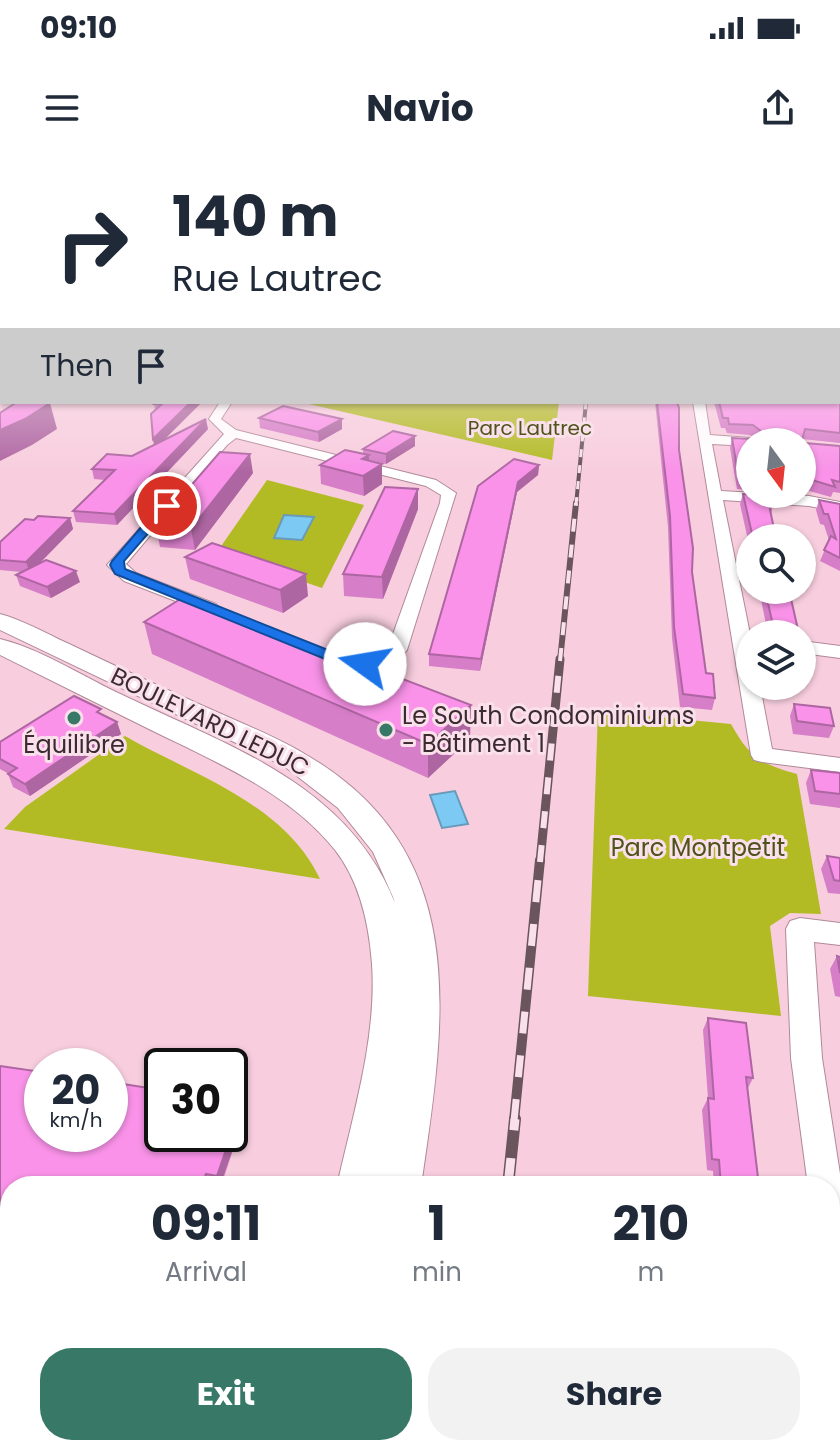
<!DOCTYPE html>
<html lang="en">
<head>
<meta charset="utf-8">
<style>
	body { margin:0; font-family:Poppins,sans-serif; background:#f2f2f3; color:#1f2937; height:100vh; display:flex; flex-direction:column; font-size:30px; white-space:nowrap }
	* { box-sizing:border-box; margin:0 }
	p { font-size:26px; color:#747a83 }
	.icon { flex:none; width:44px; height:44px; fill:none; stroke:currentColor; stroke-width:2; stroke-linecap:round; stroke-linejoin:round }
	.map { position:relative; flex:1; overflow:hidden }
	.panel { position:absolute; left:0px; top:1016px; width:840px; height:280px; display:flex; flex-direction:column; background:#fff; border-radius:32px 32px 0 0; box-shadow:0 2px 6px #0004 }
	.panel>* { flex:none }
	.top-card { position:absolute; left:0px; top:0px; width:840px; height:244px; box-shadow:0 2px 6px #0004; background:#fff; color:#1f2937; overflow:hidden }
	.needle { width:52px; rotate:165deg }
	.buttons { position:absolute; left:736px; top:268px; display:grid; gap:16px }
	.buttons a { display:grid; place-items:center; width:80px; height:80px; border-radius:50%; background:#fff; box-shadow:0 2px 6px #0004; font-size:40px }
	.speed { position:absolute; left:24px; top:888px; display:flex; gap:16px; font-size:40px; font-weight:700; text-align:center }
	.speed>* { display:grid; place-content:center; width:104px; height:104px; border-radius:50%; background:#fff; box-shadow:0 2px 6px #0004; line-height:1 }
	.speed small { font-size:20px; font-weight:400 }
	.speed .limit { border:4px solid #111; border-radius:12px; background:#fff; color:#111 }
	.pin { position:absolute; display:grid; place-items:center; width:68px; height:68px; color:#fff; margin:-34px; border:4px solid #fff; border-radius:50%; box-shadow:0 2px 8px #0007 }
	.me { position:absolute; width:88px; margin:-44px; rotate:283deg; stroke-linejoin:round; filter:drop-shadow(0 0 6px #0008) }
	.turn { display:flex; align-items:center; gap:28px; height:168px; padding:0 40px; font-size:36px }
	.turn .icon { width:104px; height:104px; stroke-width:2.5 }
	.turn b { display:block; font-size:56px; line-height:68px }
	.then { display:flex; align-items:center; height:76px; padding:0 40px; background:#0003; gap:16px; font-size:30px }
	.eta { display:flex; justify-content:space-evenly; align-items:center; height:136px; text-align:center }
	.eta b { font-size:48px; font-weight:700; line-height:56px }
	.button { display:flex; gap:16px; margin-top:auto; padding:16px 40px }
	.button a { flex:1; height:92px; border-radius:32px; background:#387867; color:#fff; font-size:32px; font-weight:700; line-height:92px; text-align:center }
	.button a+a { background:#f2f2f3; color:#1f2937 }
	.status { display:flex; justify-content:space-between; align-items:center; height:56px; padding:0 40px; background:#fff; direction:ltr }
	.status svg { height:22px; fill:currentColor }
	header { display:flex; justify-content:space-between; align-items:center; height:104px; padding:0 40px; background:#fff; font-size:36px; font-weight:700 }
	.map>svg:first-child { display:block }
	.green { fill:#b2bb23 }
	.water { fill:#7ccaf4; stroke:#689aba; stroke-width:2 }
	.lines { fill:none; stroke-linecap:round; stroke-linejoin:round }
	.minor-casing { stroke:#b08998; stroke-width:2 }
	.tertiary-casing { stroke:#b08998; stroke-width:2 }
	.secondary-casing { stroke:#b08998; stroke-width:2 }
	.minor { fill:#fff; fill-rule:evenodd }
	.tertiary { fill:#fff; fill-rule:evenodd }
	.secondary { fill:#fee8f1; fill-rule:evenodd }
	.rail-far4-casing { stroke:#6b555d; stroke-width:4 }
	.rail-far3-casing { stroke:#6b555d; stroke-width:6 }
	.rail-far2-casing { stroke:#6b555d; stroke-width:9 }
	.rail-far1-casing { stroke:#6b555d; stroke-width:10 }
	.rail-casing { stroke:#6b555d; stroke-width:12 }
	.rail-far4 { stroke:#fae0ea; stroke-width:3; stroke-dasharray:8; stroke-linecap:butt }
	.rail-far3 { stroke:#fae0ea; stroke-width:4; stroke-dasharray:13; stroke-linecap:butt }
	.rail-far2 { stroke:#fae0ea; stroke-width:6; stroke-dasharray:17; stroke-linecap:butt }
	.rail-far1 { stroke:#fae0ea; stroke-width:7; stroke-dasharray:22; stroke-linecap:butt }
	.rail { stroke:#fae0ea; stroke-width:9; stroke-dasharray:28; stroke-linecap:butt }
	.wall { fill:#d67ec8 }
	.shaded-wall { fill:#ae66a2 }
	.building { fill:#f992e8; stroke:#ae66a2; stroke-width:2 }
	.route { fill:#1a73e8; stroke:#114b97; stroke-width:2 }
	.poi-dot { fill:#387867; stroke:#fae0ea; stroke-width:3 }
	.labels { text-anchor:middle; stroke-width:6; stroke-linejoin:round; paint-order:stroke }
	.far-park-label { font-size:20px; fill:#4e521b; stroke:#fae0ea }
	.poi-label { font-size:24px; fill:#3b2b31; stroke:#fae0ea; text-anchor:start }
	.street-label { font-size:24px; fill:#3b2b31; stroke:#fae0ea }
	.park-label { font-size:24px; fill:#4e521b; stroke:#fae0ea }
</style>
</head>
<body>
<div class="status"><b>09:10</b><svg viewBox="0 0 49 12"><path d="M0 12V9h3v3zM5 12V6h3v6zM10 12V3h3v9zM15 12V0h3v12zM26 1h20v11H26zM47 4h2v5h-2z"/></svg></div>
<header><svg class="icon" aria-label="menu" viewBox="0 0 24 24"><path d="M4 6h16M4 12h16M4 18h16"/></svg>Navio<svg class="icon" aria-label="share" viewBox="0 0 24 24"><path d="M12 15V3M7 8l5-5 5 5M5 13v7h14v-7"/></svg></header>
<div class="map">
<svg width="840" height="1296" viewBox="0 0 840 1296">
	<rect width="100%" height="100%" fill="#f8cede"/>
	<g class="green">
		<polygon points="300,242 559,242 552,300"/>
		<polygon points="267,320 364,345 322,428 217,392"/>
		<path d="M 598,551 L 731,564 C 749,597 761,604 797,614 L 821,754 L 790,753 L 770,766 L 781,856 L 588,836 Z"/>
		<path d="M 125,576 C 193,615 284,643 320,719 L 4,669 L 25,647 Z"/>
	</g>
	<g class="water">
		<polygon points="284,355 314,357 302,380 274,378"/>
		<polygon points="455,631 468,664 442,668 430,635"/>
	</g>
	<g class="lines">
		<defs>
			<g id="minor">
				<path d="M 220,242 L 232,242 L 221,259 L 236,270 L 436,320 L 456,333 L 407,490 C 389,512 340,518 320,496 L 330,490 C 351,495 369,503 388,488 L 440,343 L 441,335 L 426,326 L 236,278 L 227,285 L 126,404 L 136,413 L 216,444 L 219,448 L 216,452 L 204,452 L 124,421 L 107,405 L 224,274 L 209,259 Z"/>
				<polygon points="693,242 705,242 710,275 750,278 757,282 750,282 750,286 712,284 721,331 809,336 840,342 840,352 809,346 723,340 750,474 750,526 760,526 772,589 840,598 840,612 762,602 754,600 751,595"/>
				<polygon points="802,481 840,486 840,498 802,493"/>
				<polygon points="800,758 840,763 840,785 814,782 822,898 840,1014 840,1117 830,1113 830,1026 808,1026 791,898 786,769 790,761"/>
			</g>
			<g id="tertiary">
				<path d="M 0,454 C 23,460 45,473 67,483 C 107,502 147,521 188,539 C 226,557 267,572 303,593 C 475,691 445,861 421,1026 L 337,1026 C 353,954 377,878 372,804 C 369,764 360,722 335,690 C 290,633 216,602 153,571 C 102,546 51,520 0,495 L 0,479 C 38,488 81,515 116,532 C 225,585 347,622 395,743 L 393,737 L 373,692 L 338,648 L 284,606 L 0,470 Z"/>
				<polygon points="286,1286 382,1286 381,1296 283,1296"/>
			</g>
			<rect id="secondary" x="838" y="164" width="2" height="8"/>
		</defs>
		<use href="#minor" class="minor-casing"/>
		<use href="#tertiary" class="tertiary-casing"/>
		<use href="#secondary" class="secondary-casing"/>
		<use href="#minor" class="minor"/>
		<use href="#tertiary" class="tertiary"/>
		<use href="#secondary" class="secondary"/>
		<defs>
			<polyline id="rail-far4" points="576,345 586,242"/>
			<polyline id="rail-far3" points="560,501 576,343"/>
			<polyline id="rail-far2" points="540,702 560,499"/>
			<polyline id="rail-far1" points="514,961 540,700"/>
			<g id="rail">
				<polyline points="508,1026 515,959"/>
				<polyline points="482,1296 483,1286"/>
			</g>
		</defs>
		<use href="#rail-far4" class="rail-far4-casing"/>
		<use href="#rail-far3" class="rail-far3-casing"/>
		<use href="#rail-far2" class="rail-far2-casing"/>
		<use href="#rail-far1" class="rail-far1-casing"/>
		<use href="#rail" class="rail-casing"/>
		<use href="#rail-far4" class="rail-far4"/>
		<use href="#rail-far3" class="rail-far3"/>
		<use href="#rail-far2" class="rail-far2"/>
		<use href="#rail-far1" class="rail-far1"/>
		<use href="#rail" class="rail"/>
	</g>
	<g class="wall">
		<polygon points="156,242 202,242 162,281 208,269 117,365 76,362 73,351 105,320 94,319 92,309 132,296 154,285 153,279 155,250 154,244"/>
		<polygon points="655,242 677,242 679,290 692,412 706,513 715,538 712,550 680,547 672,478 668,367"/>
		<polygon points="714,242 840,242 840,283 802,279 802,280 805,283 840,286 840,333 833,332 831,337 802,329 802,282 750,282 750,330 737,329 730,288 732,278 752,279 754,278 750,275 727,273 725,268 721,268"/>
		<polygon points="259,258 342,259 342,269 319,282 260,268"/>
		<polygon points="415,276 415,286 386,304 369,300 382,304 382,324 364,336 321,324 320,305 363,294 363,289"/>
		<polygon points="539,305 538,315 517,332 480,511 429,506 429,494 478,326"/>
		<polygon points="253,313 195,390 160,387 156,366"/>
		<polygon points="418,329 418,349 383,439 344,436 343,414"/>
		<polygon points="743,334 773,345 771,354 776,378 750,378 750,389 740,344"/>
		<polygon points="819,340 840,344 840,411 820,401 829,380 824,365 820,364 816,350"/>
		<polygon points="70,358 73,369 40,403 80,422 51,438 20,426 16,415 21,412 0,410 0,382 34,360"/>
		<polygon points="185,397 308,436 283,453 190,419"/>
		<polygon points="759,430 789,430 799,474 768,474"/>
		<polygon points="144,462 470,579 428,618 152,494"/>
		<polygon points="794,544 834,566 829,578 793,574 790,556"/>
		<polygon points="117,562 121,574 30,636 13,627 8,614 9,614 0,609 0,582"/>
		<polygon points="811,610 840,613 840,648 810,644 806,623"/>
		<polygon points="827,696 840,698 840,734 828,733 821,709"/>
		<polygon points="837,796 840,797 840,837 835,836 830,809"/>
		<polygon points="708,858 753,918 748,928 759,1026 714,1026 713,1011 707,1010 702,950 708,938 703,870"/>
		<polygon points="242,943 245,954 221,1026 210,1025 10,1286 119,1286 115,1296 0,1296"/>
		<polygon points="732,1286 794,1286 795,1296 733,1296"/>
	</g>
	<g class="shaded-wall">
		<polygon points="191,242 202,242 155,289 153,279"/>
		<polygon points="50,243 57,269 32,285 0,301 0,270"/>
		<polygon points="206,259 208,269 117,365 114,354"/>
		<polygon points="342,259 342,269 319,282 318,272"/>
		<polygon points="415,276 415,286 386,304 386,294"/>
		<polygon points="250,294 253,313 195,390 191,369"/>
		<polygon points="369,295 369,312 382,304 382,324 364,336 362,299"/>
		<polygon points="539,305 538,315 517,332 480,511 481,499 518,322"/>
		<polygon points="418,329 418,349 383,439 382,417"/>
		<polygon points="70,358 73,369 30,413 26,402"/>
		<polygon points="76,411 80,422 51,438 47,427"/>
		<polygon points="306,414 308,436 283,453 280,430"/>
		<polygon points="471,545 470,579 428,618 428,584"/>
		<polygon points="117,562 121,574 30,636 25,624"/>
		<polygon points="242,943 245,954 220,1026 217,1016"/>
		<polygon points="206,1014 209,1026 201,1026"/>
		<polygon points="109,1286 119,1286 115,1296 106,1296"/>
	</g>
	<g class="building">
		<polygon points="838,170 840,170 840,194 838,194 838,205 840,205 840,229 838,230"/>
		<polygon points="838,241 840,242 840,273 805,269 802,280 805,283 840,286 840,322 832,320 835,327 802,317 802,282 750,282 750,319 739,319 732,278 752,279 762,272 753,265 729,264 728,258 723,258 719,242"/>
		<polygon points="17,242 50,243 25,259 0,270 0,253"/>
		<polygon points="156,242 191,242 153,279 151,254 162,244 154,244"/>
		<polygon points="657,242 677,242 679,248 679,290 693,388 692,412 706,513 713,514 715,538 683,534 674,467 670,356"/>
		<polygon points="283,246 342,259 318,272 259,258"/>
		<polygon points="206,259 114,354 73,351 115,310 92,309 107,294 132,296"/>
		<polygon points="393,271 415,276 386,294 363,289"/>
		<polygon points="345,290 369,295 362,299 382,304 363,316 320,305"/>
		<polygon points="220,292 250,294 191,369 156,366"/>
		<polygon points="514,299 539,305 518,322 481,499 429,494 478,326"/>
		<polygon points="385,327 418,329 382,417 343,414"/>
		<polygon points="743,334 771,336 773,345 769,345 776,378 753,378"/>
		<polygon points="819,340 840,344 840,398 824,390 831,376 836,379 828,354 824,354"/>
		<polygon points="38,356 70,358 26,402 0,400 0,382 25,359 34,360"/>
		<polygon points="212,383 306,414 280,430 185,397"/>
		<polygon points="46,400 76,411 47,427 16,415"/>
		<polygon points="765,430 789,430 799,474 775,474"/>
		<polygon points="185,436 471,545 428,584 144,462"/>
		<polygon points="74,536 101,549 97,552 117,562 25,624 8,614 17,608 0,599 0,582"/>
		<polygon points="794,544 830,548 834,566 797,561"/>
		<polygon points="811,610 840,613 840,634 815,631"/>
		<polygon points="827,696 840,698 840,721 834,720"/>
		<polygon points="837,796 840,797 840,813"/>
		<polygon points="708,858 746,863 753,918 746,917 759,1026 721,1026 719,1000 712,999 708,938 714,939"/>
		<polygon points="0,906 42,912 42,974 110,974 110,922 162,930 162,974 230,974 230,941 242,943 217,1016 206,1014 201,1026 10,1026 10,1286 109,1286 106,1296 0,1296"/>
		<polygon points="740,1286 794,1286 795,1296 740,1296"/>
	</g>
	<linearGradient id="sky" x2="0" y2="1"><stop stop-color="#7dbded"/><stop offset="0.42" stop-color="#fce9f0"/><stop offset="1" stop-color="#fce9f0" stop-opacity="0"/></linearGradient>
	<rect width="840" height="312" fill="url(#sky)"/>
	<polygon class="route" points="162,343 172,346 124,401 125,409 343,496 371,500 371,507 335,503 115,414 110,405 112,401"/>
	<g class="poi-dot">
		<circle cx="74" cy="558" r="8"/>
		<circle cx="386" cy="570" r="8"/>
	</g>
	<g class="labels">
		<g class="far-park-label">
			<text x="530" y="275">Parc Lautrec</text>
		</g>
		<g class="poi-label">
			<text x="402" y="564">Le South Condominiums<tspan x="402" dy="28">- Bâtiment 1</tspan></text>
			<text x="74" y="593" text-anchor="middle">Équilibre</text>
		</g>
		<g class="street-label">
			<text transform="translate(210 562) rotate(26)" y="8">BOULEVARD LEDUC</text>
		</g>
		<g class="park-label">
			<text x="698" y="696">Parc Montpetit</text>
		</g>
	</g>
</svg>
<div class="buttons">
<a><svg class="needle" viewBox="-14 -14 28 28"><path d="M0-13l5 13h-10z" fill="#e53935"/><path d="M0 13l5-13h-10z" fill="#747a83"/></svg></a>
<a><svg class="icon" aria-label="search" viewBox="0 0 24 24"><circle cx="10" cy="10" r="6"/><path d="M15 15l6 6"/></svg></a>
<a><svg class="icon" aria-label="layers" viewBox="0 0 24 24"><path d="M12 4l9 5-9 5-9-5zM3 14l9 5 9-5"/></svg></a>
</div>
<div class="speed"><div>20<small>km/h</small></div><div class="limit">30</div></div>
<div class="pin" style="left:167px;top:346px;background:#d93025"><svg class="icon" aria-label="arrive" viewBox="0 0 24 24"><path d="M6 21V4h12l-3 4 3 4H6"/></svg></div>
<svg class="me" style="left:365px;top:504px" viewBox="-20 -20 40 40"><circle r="19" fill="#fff"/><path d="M0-13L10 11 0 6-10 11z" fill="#1a73e8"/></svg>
<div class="top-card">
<div class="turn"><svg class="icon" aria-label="right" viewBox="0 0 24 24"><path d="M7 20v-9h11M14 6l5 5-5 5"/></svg><div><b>140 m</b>Rue Lautrec</div></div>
<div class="then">Then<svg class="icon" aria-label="arrive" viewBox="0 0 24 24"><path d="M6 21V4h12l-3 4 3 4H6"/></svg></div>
</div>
<section class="panel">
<div class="eta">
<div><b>09:11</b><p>Arrival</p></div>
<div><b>1</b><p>min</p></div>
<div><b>210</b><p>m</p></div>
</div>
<div class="button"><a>Exit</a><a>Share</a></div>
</section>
</div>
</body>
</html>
